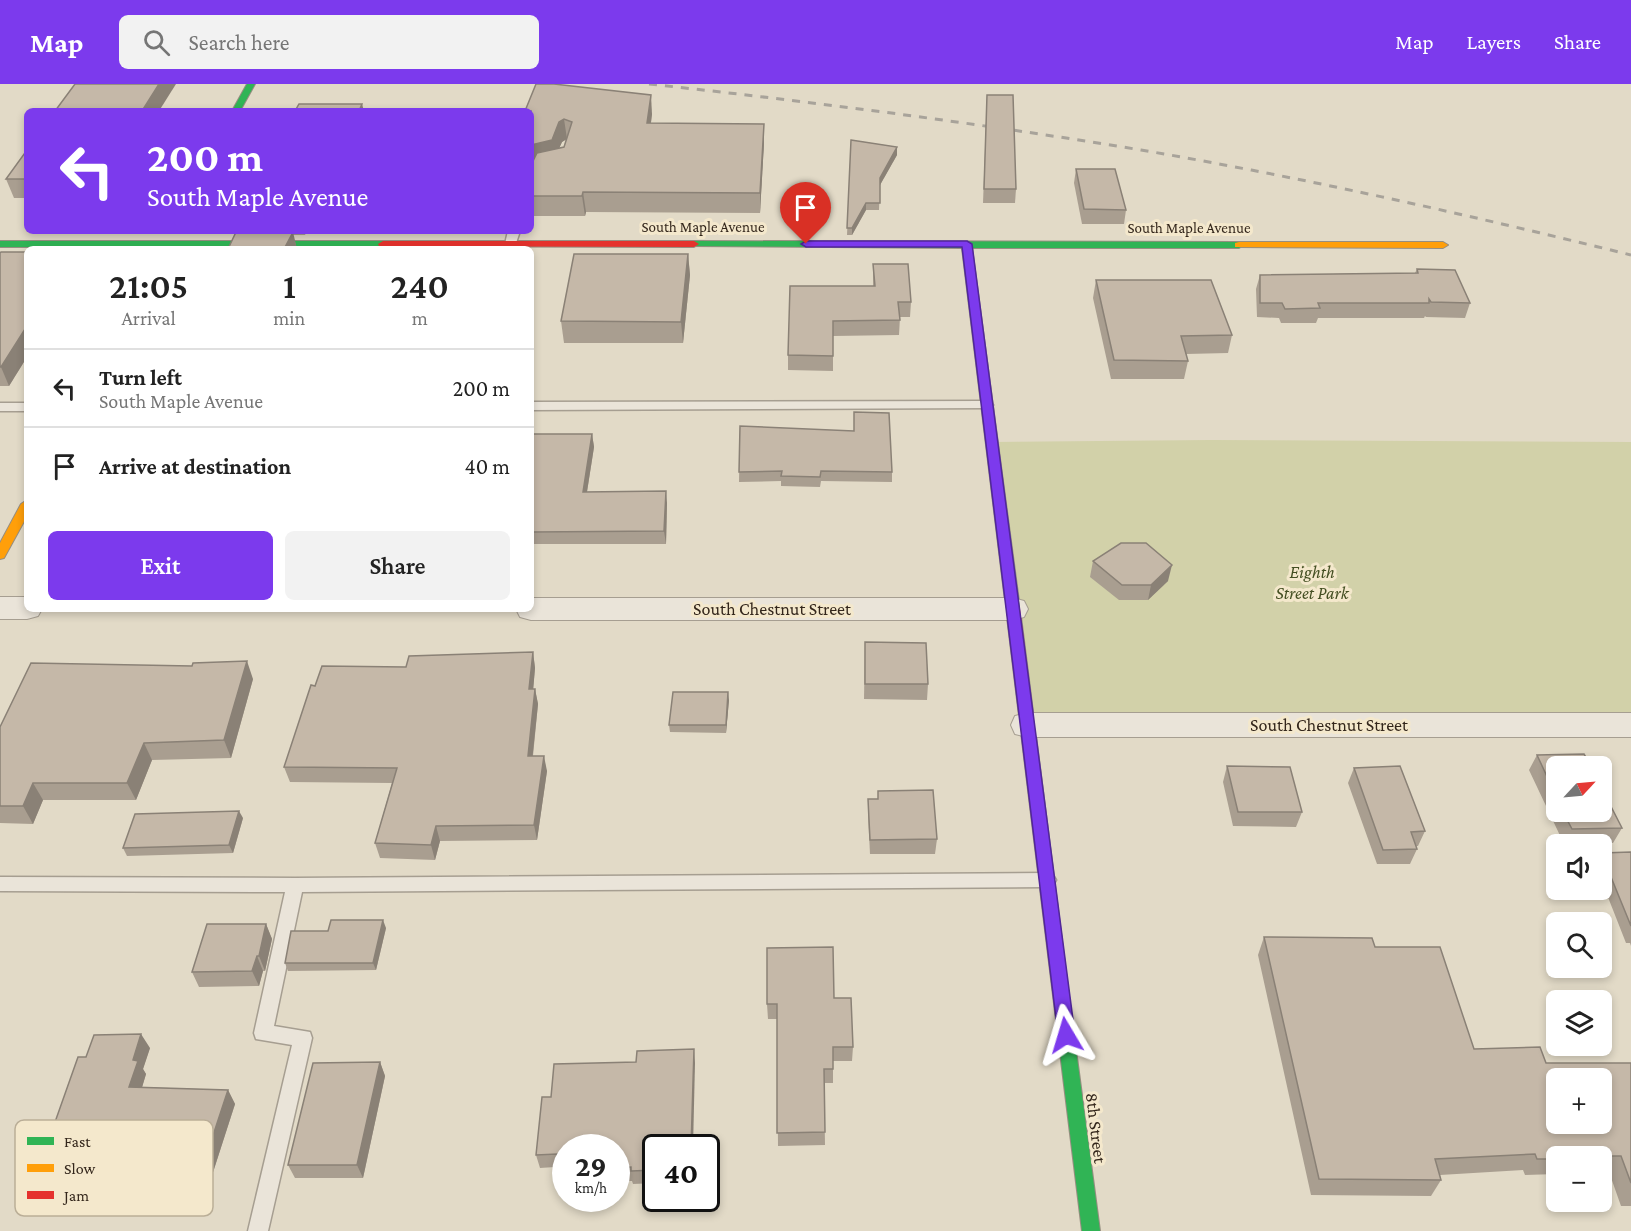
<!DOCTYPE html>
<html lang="en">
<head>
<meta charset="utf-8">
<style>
	body { margin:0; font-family:"Crimson Pro",serif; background:#f2f2f2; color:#222; height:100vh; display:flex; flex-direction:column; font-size:22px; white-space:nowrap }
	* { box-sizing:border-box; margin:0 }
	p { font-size:20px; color:#767676 }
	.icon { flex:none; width:33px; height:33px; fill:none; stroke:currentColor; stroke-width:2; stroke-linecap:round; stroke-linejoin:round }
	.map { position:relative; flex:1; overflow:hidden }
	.panel { position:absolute; left:24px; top:162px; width:510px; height:366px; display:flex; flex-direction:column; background:#fff; border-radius:9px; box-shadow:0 3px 9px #0003 }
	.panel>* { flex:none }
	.banner { position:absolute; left:24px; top:24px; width:510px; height:126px; border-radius:9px; box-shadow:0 3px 9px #0003; background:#7c3aed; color:#fff; overflow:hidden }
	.needle { width:39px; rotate:64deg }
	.buttons { position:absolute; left:1546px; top:672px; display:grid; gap:12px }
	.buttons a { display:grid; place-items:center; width:66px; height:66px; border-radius:9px; background:#fff; box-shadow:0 3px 9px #0003; font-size:30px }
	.speed { position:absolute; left:552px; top:1050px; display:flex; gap:12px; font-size:30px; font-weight:700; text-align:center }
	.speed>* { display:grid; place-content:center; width:78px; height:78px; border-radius:50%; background:#fff; box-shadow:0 3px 9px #0003; line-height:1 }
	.speed small { font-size:15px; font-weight:400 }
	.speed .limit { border:3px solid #111; border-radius:9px; background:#fff; color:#111 }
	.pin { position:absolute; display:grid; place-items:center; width:51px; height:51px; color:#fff; margin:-62px -26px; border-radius:50% 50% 50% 0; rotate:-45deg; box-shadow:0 0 6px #0007 }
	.pin .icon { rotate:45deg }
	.me { position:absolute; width:66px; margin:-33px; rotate:353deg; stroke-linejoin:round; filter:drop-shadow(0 0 4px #0008) }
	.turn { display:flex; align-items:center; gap:21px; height:126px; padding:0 24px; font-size:27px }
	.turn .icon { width:78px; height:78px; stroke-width:2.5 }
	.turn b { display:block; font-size:42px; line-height:51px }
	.eta { display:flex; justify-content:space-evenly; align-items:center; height:102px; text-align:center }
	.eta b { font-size:36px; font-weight:600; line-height:42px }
	.action { display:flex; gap:12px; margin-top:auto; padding:12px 24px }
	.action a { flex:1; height:69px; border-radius:9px; background:#7c3aed; color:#fff; font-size:24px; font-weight:600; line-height:69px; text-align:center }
	.action a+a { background:#f2f2f2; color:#222 }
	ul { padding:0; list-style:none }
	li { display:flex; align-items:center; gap:18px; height:78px; padding:0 24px; border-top:2px solid #e0e0e0 }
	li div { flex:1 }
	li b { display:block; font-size:22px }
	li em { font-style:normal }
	header { display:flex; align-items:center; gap:36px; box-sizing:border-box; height:84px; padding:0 30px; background:#7c3aed; color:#fff }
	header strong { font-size:28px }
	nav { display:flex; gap:33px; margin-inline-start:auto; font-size:21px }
	.search { width:420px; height:54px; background:#f2f2f2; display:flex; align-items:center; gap:15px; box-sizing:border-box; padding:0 21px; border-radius:9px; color:#767676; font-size:22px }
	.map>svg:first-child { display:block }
	.green { fill:#d2d1a9 }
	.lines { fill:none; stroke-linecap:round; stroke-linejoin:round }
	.lane-casing { stroke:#a69e91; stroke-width:3 }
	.street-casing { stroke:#a69e91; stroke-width:2 }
	.fast-casing { stroke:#968e81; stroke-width:2 }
	.slow-casing { stroke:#968e81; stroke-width:2 }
	.jam-casing { stroke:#968e81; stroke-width:2 }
	.lane { fill:#eae4d9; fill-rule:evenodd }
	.street { fill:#eae4d9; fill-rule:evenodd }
	.fast { fill:#30b455; fill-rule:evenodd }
	.slow { fill:#ff9f0a; fill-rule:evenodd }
	.jam { fill:#e5322d; fill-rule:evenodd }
	.rail { stroke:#a8a39a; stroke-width:3; stroke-dasharray:8 8; stroke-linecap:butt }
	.wall { fill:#a99e90; fill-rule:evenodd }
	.shaded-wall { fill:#8a8176 }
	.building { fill:#c5b8a8; stroke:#8a8176; stroke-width:1.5; fill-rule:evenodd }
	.route { fill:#7c3aed; stroke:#51269a; stroke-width:1.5 }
	.labels { text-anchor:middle; stroke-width:6; stroke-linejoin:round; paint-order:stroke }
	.far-street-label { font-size:15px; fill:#33261b; stroke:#f4e8cc }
	.park-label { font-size:18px; font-style:italic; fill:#444f22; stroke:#f4e8cc }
	.street-label { font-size:18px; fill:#33261b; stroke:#f4e8cc }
	.key { fill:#f4e8cc; stroke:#baae97; stroke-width:1.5 }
	.key-label { font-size:16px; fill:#33261b }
</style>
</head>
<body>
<header>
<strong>Map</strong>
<div class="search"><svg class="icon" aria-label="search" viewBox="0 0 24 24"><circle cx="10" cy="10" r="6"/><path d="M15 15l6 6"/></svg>Search here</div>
<nav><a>Map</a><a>Layers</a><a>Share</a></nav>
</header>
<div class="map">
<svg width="1631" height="1147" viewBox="0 0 1631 1147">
	<rect width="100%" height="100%" fill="#e2dac7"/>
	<polygon class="green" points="1210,356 1631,358 1631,641 1027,641 992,358"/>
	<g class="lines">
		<defs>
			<g id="lane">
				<polygon points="508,147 520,147 515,162 507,162 505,160"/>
				<polygon points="987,317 993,321 991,324 531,326 531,318"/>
				<rect x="0" y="319" width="27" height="8"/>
				<polygon points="1047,789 1053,791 1056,796 1053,801 1047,803 302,808 274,942 310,948 312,954 268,1147 248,1147 292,961 256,955 254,949 285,808 0,807 0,793 295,794"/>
			</g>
			<g id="street">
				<polygon points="0,513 27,513 27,525 42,525 38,532 27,535 0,535"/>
				<polygon points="531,514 1013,514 1024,517 1028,525 1024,533 1013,536 531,536 520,533 516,525 531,525"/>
				<polygon points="1027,629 1631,629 1631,653 1027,653 1015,650 1011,641 1015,632"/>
			</g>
			<g id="fast">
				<polygon points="247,0 255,0 240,27 232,27"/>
				<polygon points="0,157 383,157 388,160 383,163 0,163"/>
				<polygon points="694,157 1239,158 1244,161 1239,164 972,164 1020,525 1013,530 1006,525 962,164 690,162 689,160"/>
				<polygon points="1063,921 1069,923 1071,928 1100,1147 1082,1147 1055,928 1057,923"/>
			</g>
			<g id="slow">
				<polygon points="1239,158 1443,158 1448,161 1443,164 1235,163 1235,159"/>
				<polygon points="27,416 27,432 4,474 0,475 0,459 21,420"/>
			</g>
			<g id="jam">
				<polygon points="383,157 694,157 699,160 694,163 379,162 378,160"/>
				<polygon points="1013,520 1020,525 1071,928 1069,933 1063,935 1057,933 1055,928 1006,525"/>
			</g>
		</defs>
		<use href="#lane" class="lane-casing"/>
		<use href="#street" class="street-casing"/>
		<use href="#fast" class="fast-casing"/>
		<use href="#slow" class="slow-casing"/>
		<use href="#jam" class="jam-casing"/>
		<use href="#lane" class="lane"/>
		<use href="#street" class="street"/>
		<use href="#fast" class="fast"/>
		<use href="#slow" class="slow"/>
		<use href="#jam" class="jam"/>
		<path class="rail" d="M 649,0 C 814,18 977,39 1141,66 C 1306,94 1469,131 1631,171"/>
	</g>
	<g class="wall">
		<polygon points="987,11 1016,105 1015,119 983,119"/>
		<path d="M 531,27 L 652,30 L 651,39 L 764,59 L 760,129 L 586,128 L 585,132 L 531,132 ZM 566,55 L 564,63 L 559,64 L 562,58 Z"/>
		<polygon points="851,56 897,63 897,71 880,101 879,126 866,126 852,151 847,151"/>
		<polygon points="27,66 27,114 14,114 6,95"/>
		<polygon points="1076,85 1126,126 1124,140 1082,140 1074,99"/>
		<polygon points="248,147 307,147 305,151 293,151 297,165 228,165 248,148"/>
		<polygon points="27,168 27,273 9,302 0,302 0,169"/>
		<polygon points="688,170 690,191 683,259 564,259 561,237"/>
		<polygon points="873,180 911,218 910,233 900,233 899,251 833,252 833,287 788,286 788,271 873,202"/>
		<polygon points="1417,185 1470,219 1465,234 1426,233 1425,232 1424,234 1318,234 1316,239 1281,239 1279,234 1257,233 1256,205 1260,191 1415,189"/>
		<polygon points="1096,196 1232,251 1228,269 1186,270 1188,277 1184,295 1111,295 1093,214"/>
		<polygon points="740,342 892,388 892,398 821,397 820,403 781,402 781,397 739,398"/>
		<polygon points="531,350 592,350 594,363 587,408 667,419 666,460 531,460"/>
		<polygon points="1093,477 1168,497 1148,516 1119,516 1090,493"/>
		<polygon points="865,558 928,600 927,616 864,615"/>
		<polygon points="533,568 535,584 533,605 535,605 538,620 533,672 547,687 537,756 440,757 435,776 380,774 375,759 392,699 290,698 284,683 315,602 406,583"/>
		<polygon points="253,595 231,674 152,676 136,716 43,716 33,740 0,739 0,643"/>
		<polygon points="729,616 726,649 670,648 669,641"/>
		<polygon points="1537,671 1557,682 1557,728 1602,728 1622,744 1613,759 1564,760 1529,686"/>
		<polygon points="1227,682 1302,728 1296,743 1233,742 1223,698"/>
		<polygon points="1354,684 1425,747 1418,762 1416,762 1417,765 1410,780 1377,780 1348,699"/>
		<polygon points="868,715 937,755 935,770 870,770 868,730"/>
		<polygon points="243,734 233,769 127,772 123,764"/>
		<polygon points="1631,768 1631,862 1630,859 1626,859 1602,798 1602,769"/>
		<polygon points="266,840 272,855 265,887 263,887 259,902 199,903 192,888"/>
		<polygon points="386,844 376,886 288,887 285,879 328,847"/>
		<polygon points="1264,853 1375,863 1474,965 1546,979 1631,979 1631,1122 1621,1122 1609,1088 1602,1089 1602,1072 1557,1072 1557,1090 1525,1091 1523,1086 1440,1091 1441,1096 1431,1112 1311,1111 1258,871"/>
		<polygon points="834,914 853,963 852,977 833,977 833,999 824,999 825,1061 778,1062 777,935 768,935 767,920"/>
		<polygon points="150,964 143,985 146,990 142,1003 228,1006 235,1020 206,1110 149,1109 145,1102 47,1102 37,1089 86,973"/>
		<polygon points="380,978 385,992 363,1094 295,1094 288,1081"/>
		<polygon points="695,979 656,1064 656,1099 633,1100 632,1097 616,1097 616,1064 566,1064 566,1099 558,1099 555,1083 540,1084 536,1071 551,1013"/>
	</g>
	<g class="shaded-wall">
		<polygon points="159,0 176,0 159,27 142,27"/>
		<polygon points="651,11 652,30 648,59 647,39"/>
		<polygon points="362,20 364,27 359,27"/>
		<polygon points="564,35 567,55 562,58 554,76 531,81 531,61"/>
		<polygon points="764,40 764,59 760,129 760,109"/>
		<polygon points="897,63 897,71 880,101 880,94"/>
		<polygon points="583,108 586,128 585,132 582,112"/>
		<polygon points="866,119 866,126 852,151 852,144"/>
		<polygon points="293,148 297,165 284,165"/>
		<polygon points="688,170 690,191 683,259 681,238"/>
		<polygon points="27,242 27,273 9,302 1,283"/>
		<polygon points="592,350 594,363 585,420 583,408"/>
		<polygon points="666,407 667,419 666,460 664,447"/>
		<polygon points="1172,481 1168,497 1148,516 1151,501"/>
		<polygon points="533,568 535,584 532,620 529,605"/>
		<polygon points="247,577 253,595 231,674 224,656"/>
		<polygon points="535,605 538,620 531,687 528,672"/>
		<polygon points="728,608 729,616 726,649 726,641"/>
		<polygon points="144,659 152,676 136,716 127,699"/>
		<polygon points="544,672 547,687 537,756 534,741"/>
		<polygon points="33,699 43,716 33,740 23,722"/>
		<polygon points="239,727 243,734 233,769 229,761"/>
		<polygon points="436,742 440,757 435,776 431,761"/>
		<polygon points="383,836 386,844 376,886 373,879"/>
		<polygon points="266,840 272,855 265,887 259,872"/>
		<polygon points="257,872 263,887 259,902 252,887"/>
		<polygon points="141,950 150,964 143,985 146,990 138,1017 129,1003 133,976"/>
		<polygon points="694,965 695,979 693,1064 691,1064"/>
		<polygon points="380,978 385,992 363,1094 357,1081"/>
		<polygon points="228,1006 235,1020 206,1110 198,1097"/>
	</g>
	<g class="building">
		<polygon points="75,0 159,0 142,27 55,27"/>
		<polygon points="536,0 554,0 651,11 647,39 764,40 760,109 583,108 582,112 531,112 531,77 533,77 537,69 564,63 572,38 564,35 559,38 552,56 531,61 531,27 525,27"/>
		<polygon points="987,11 1013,11 1016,105 984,105"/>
		<polygon points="299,20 362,20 359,27 295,27"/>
		<polygon points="851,56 897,63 880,94 880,119 866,119 852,144 847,144"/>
		<polygon points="27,66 27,95 6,95"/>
		<polygon points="1076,85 1115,85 1126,126 1084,125"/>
		<polygon points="236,148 293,148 284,165 228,165"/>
		<polygon points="1,168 27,168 27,242 1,283 0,283 0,169"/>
		<polygon points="574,170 688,170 681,238 561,237"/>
		<polygon points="873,180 908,180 911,218 898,218 900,236 833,237 833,272 788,271 790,202 875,202"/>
		<polygon points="1417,185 1455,186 1470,219 1431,218 1429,215 1429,219 1318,219 1320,224 1285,225 1282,219 1260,219 1260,191 1418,189"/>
		<polygon points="1096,196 1211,196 1232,251 1181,252 1188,277 1114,276"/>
		<polygon points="854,328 889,329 892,388 821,387 820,393 781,392 782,387 739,388 740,342 854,347"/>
		<polygon points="531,350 592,350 583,408 666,407 664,447 531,448"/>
		<polygon points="1121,459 1146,459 1172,481 1151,501 1122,501 1093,477"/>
		<polygon points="865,558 926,559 928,600 865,600"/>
		<polygon points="533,568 529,605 535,605 528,672 544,672 534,741 436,742 431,761 375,759 397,684 284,683 311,601 315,602 322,582 406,583 409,572"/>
		<polygon points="247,577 224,656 144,659 127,699 33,699 23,722 0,722 0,643 31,579 192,582 193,579"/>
		<polygon points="673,608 728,608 726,641 669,641"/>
		<polygon points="1584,670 1591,682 1557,682 1557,714 1537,671"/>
		<polygon points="1227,682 1290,683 1302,728 1238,728"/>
		<polygon points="1400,682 1425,747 1411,748 1417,765 1383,766 1354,684"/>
		<polygon points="1602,705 1622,744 1572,745 1563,728 1602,728"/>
		<polygon points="933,706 937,755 870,756 868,715 878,715 878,707"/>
		<polygon points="239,727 229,761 123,764 135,730"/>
		<polygon points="1631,768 1631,842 1602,771 1602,769"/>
		<polygon points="331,836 383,836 373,879 285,879 291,847 328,847"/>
		<polygon points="207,840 266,840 259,872 257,872 252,887 192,888"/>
		<path d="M 1264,853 L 1372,854 L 1375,863 L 1440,863 L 1474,965 L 1540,963 L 1546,979 L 1631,979 L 1631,1099 L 1621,1072 L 1557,1072 L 1557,1075 L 1537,1075 L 1535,1070 L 1435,1075 L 1441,1096 L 1319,1095 ZM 1557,994 L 1602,994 L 1602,1040 L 1557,1040 Z"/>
		<polygon points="833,863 834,914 851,914 853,963 833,963 833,985 824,985 825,1048 777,1049 777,920 767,920 767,864"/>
		<polygon points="141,950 133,976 138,977 129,1003 228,1006 198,1097 140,1095 143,1089 37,1089 78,973 86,973 94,951"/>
		<polygon points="694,965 691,1064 656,1064 656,1086 631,1087 631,1083 616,1084 616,1064 566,1064 566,1086 555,1086 557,1070 536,1071 542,1013 551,1013 554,980 636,978 637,967"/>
		<polygon points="380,978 357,1081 288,1081 313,979"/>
	</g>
	<polygon class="route" points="967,157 972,160 1075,951 1072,957 1066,959 1060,957 1058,951 962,163 806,163 801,160 806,157"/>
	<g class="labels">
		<g class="far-street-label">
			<text x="703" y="148">South Maple Avenue</text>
			<text x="1189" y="149">South Maple Avenue</text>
		</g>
		<g class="park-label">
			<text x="1312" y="494">Eighth<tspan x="1312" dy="21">Street Park</tspan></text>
		</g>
		<g class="street-label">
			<text x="772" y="531">South Chestnut Street</text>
			<text x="1329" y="647">South Chestnut Street</text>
			<text transform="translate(1096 1044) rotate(83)" y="6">8th Street</text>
		</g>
	</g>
	<rect x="15" y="1036" width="198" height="96" rx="9" class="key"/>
	<rect x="27" y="1053" width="27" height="8" fill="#30b455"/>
	<rect x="27" y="1080" width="27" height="8" fill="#ff9f0a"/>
	<rect x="27" y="1107" width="27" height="8" fill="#e5322d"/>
	<g class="key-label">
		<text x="64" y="1063">Fast</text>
		<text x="64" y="1090">Slow</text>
		<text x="64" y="1117">Jam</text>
	</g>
</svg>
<div class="buttons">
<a><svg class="needle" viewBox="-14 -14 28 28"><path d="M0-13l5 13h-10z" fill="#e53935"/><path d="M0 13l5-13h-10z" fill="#767676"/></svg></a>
<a><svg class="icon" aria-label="sound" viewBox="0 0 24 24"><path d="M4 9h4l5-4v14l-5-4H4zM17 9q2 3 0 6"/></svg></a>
<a><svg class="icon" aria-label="search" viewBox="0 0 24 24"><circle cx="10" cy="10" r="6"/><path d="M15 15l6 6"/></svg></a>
<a><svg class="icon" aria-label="layers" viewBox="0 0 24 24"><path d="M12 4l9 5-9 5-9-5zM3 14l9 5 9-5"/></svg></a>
<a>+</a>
<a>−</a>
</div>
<div class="speed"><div>29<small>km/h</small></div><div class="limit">40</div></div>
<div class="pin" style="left:806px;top:160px;background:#d93025"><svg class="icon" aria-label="arrive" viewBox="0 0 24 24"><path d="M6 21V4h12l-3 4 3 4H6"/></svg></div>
<svg class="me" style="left:1066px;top:951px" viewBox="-20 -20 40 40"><path d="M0-17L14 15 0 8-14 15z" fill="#7c3aed" stroke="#fff" stroke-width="4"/></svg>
<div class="banner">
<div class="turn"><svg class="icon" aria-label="left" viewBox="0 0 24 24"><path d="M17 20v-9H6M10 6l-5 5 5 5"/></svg><div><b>200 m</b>South Maple Avenue</div></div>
</div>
<section class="panel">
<div class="eta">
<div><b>21:05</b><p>Arrival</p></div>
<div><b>1</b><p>min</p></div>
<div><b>240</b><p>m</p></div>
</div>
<ul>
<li><svg class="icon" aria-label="left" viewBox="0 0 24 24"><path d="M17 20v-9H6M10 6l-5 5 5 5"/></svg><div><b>Turn left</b><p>South Maple Avenue</p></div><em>200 m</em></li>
<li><svg class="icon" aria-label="arrive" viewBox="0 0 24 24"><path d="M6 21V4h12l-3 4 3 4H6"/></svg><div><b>Arrive at destination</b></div><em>40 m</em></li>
</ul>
<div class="action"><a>Exit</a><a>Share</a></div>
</section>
</div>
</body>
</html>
